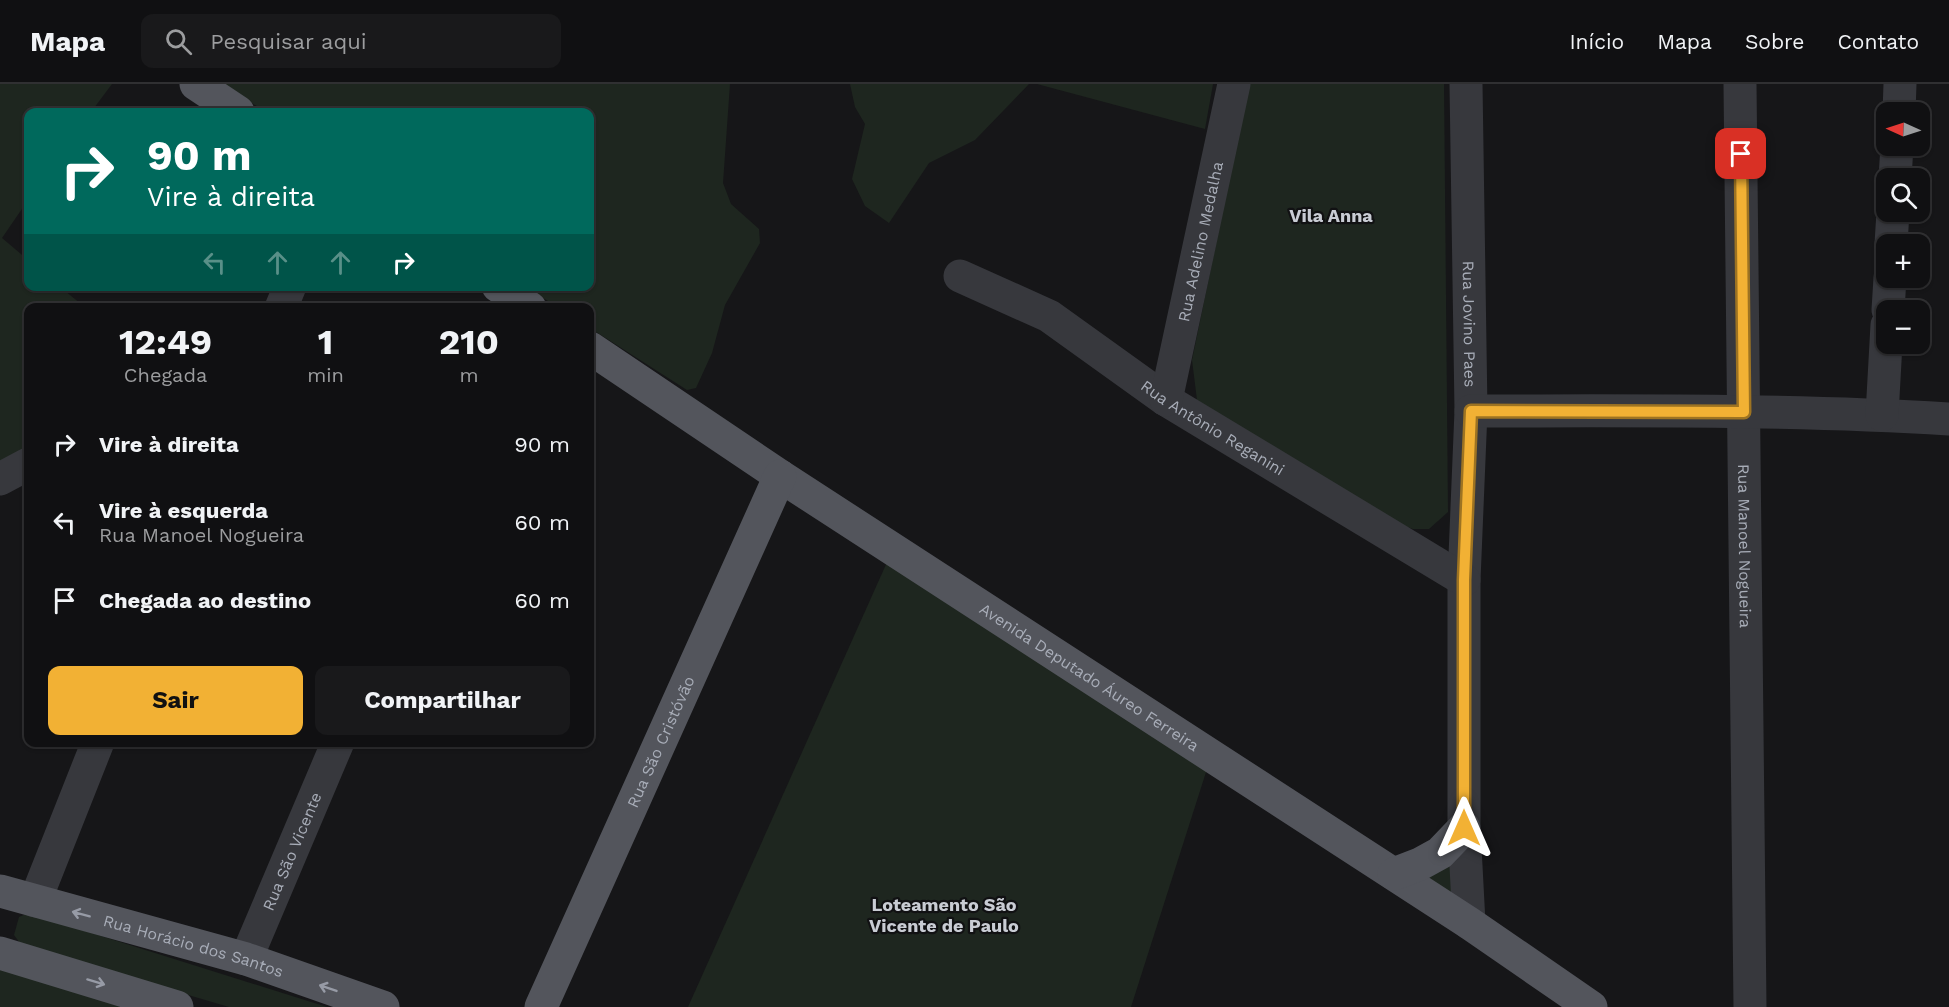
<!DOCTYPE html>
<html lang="pt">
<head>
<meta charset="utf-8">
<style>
	body { margin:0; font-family:"Work Sans",sans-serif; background:#19191b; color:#f1f3f6; height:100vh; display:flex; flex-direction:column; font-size:22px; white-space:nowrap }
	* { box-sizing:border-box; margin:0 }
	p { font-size:20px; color:#9c9d9f }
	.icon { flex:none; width:33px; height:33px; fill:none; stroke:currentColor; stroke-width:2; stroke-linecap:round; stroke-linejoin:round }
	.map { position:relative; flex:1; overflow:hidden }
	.sheet { position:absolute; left:24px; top:219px; width:570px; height:444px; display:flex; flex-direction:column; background:#101012; border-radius:12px; box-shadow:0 2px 4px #0004,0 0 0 2px #303032 }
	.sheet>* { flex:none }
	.guide { position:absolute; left:24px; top:24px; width:570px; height:183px; border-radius:12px; box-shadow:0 2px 4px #0004,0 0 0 2px #303032; background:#00695c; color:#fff; overflow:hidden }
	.needle { width:39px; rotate:273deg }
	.tools { position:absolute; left:1876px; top:18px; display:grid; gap:12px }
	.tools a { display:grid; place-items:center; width:54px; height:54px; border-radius:12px; background:#101012; box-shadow:0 2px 4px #0004,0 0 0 2px #303032; font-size:30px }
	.pin { position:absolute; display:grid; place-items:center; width:51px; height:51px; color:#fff; margin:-26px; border-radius:12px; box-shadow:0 3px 9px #0006 }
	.me { position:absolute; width:66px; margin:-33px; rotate:0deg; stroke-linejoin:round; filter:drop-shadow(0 0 4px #0008) }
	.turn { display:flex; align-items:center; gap:21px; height:126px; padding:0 24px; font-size:27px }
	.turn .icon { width:78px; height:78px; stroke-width:2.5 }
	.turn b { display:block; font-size:42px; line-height:51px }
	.lanes { display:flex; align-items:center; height:57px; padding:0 24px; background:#0003; justify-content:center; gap:30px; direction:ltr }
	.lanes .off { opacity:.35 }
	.eta { display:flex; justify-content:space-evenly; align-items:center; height:102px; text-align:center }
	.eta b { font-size:36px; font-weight:700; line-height:42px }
	.primary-button { display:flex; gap:12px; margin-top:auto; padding:12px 24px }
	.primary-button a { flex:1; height:69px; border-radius:12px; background:#f2b134; color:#111; font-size:24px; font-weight:700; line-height:69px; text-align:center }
	.primary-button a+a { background:#19191b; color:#f1f3f6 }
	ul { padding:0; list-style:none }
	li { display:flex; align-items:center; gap:18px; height:78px; padding:0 24px }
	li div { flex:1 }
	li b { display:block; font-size:22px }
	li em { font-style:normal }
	header { display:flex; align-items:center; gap:36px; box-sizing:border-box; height:84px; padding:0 30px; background:#101012; border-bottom:2px solid #303032 }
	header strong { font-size:28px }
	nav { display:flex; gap:33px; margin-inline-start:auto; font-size:21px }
	.search { width:420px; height:54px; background:#19191b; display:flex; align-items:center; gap:15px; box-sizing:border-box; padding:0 21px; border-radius:12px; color:#9c9d9f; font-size:22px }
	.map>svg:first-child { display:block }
	.green { fill:#1e261f }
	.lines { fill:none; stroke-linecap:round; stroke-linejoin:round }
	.minor { stroke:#37383d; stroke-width:33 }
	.major { stroke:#53555c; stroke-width:33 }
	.oneway { stroke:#979ba6 }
	.route-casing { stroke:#9d7322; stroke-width:15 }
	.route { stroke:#f2b134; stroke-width:10 }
	.labels { text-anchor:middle; stroke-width:4.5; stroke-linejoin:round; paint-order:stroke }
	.street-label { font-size:16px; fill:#a8adb8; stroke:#111113 }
	.neighbourhood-label { font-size:18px; font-weight:bold; fill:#c9ccd4; stroke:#111113 }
</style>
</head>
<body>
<header>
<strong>Mapa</strong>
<div class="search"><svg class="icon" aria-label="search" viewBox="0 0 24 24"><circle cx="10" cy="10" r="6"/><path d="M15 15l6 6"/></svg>Pesquisar aqui</div>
<nav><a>Início</a><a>Mapa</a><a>Sobre</a><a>Contato</a></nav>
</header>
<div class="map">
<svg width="1949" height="923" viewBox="0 0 1949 923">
	<rect width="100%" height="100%" fill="#161618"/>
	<g class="green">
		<polygon points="0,0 112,0 91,28 28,28 28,116 2,154 28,176 28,202 60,203 81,220 80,223 28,224 28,366 0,382"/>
		<polygon points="222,0 730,0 723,99 731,120 759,145 760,159 725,221 712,269 696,304 687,306 590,244 590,224 558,223 525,203 590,202 590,28 266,28"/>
		<polygon points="850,0 1029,0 975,56 929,79 889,139 865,122 852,95 865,40 855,23"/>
		<polygon points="1037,0 1213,0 1205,45"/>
		<polygon points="1249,0 1444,0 1448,428 1429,445 1413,445 1374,432 1197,316 1192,276"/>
		<polygon points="888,476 1207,685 1131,923 688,923"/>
		<polygon points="1449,769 1457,814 1419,796"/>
		<polygon points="28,829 327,923 229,923 22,862 14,851 19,833"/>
		<polygon points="0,881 132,923 0,923"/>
	</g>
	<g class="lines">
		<g class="minor">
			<path id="s1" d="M 1466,0 L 1471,327 L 1464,496 L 1464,744 L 1469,839"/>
			<path id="s2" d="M 1740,0 L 1750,923"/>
			<polyline points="1899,28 1900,0"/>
			<polyline points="1895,94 1897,62"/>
			<polyline points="1891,160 1893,128"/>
			<path id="s3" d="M 960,192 L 1049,232 L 1166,316 L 1464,496"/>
			<polyline points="281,224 290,202"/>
			<polyline points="1888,226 1890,194"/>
			<path id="s4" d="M 1166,316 L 1234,0"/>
			<path d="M 1471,327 C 1630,327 1790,325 1949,335"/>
			<polyline points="1882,331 1887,241"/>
			<polyline points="0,395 28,380"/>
			<polyline points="35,817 98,658"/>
			<path id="s5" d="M 246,875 L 338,658"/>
		</g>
		<g class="major">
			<polyline points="196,0 238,28"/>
			<polyline points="498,202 530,224"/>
			<path id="s6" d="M 590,264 L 780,392 L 1469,839 L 1591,923"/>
			<polyline points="1394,790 1420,780 1440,769 1464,744"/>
			<path id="s7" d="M 0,807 L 246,875 L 383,923"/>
			<polyline points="0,869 177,923"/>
			<path id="s8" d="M 541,923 L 780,392"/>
		</g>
	</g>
	<defs><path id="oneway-shaft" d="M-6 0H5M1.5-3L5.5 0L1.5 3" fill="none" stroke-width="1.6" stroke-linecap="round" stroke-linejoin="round" transform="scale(1.5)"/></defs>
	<g class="oneway">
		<use href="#oneway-shaft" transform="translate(81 830) rotate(-165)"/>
		<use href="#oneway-shaft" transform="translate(96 898) rotate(17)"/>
		<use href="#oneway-shaft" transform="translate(328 904) rotate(-161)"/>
	</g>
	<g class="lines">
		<defs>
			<polyline id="route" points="1464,744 1464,496 1471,327 1744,328 1741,70"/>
		</defs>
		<use href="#route" class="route-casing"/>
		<use href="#route" class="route"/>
	</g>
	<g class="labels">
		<g class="street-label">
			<text dy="6" stroke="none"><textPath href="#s4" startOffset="162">Rua Adelino Medalha</textPath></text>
			<text dy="6" stroke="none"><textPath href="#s1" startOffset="240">Rua Jovino Paes</textPath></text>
			<text dy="6" stroke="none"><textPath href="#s3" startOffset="296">Rua Antônio Reganini</textPath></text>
			<text dy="6" stroke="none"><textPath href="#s2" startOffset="462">Rua Manoel Nogueira</textPath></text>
			<text dy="6" stroke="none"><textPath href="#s6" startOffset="598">Avenida Deputado Áureo Ferreira</textPath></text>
			<text dy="6" stroke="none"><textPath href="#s8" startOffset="291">Rua São Cristóvão</textPath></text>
			<text dy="6" stroke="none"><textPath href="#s5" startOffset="117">Rua São Vicente</textPath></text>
			<text dy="6" stroke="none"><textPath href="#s7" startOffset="201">Rua Horácio dos Santos</textPath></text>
		</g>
		<g class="neighbourhood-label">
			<text x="1331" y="138">Vila Anna</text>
			<text x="944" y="827">Loteamento São<tspan x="944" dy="21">Vicente de Paulo</tspan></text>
		</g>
	</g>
</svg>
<div class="tools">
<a><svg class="needle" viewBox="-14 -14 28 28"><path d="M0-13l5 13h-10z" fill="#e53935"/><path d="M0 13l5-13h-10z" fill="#9c9d9f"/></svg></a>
<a><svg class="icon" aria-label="search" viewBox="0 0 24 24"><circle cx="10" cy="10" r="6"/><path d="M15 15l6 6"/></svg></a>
<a>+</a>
<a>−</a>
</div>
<div class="pin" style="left:1741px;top:70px;background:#d93025"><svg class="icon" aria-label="arrive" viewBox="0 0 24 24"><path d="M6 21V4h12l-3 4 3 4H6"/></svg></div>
<svg class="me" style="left:1464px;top:744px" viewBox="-20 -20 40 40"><path d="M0-17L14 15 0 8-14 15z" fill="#f2b134" stroke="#fff" stroke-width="4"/></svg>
<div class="guide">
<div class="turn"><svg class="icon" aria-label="right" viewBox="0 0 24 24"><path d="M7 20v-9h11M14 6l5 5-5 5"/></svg><div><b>90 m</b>Vire à direita</div></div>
<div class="lanes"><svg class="icon off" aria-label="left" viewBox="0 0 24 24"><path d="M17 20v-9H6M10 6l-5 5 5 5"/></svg><svg class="icon off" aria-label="ahead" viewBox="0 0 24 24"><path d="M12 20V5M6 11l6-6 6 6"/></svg><svg class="icon off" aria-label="ahead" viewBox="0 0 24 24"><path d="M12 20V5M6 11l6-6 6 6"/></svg><svg class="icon" aria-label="right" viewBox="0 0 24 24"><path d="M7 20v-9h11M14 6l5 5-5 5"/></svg></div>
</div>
<section class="sheet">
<div class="eta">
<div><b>12:49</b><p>Chegada</p></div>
<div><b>1</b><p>min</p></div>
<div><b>210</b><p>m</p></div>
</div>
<ul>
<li><svg class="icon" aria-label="right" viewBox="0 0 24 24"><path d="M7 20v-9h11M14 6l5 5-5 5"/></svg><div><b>Vire à direita</b></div><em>90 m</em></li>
<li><svg class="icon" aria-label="left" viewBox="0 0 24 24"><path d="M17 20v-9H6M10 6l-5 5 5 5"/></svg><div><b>Vire à esquerda</b><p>Rua Manoel Nogueira</p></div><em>60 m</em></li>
<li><svg class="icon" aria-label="arrive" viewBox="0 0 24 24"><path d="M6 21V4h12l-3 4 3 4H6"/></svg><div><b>Chegada ao destino</b></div><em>60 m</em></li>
</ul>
<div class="primary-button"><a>Sair</a><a>Compartilhar</a></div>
</section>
</div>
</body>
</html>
